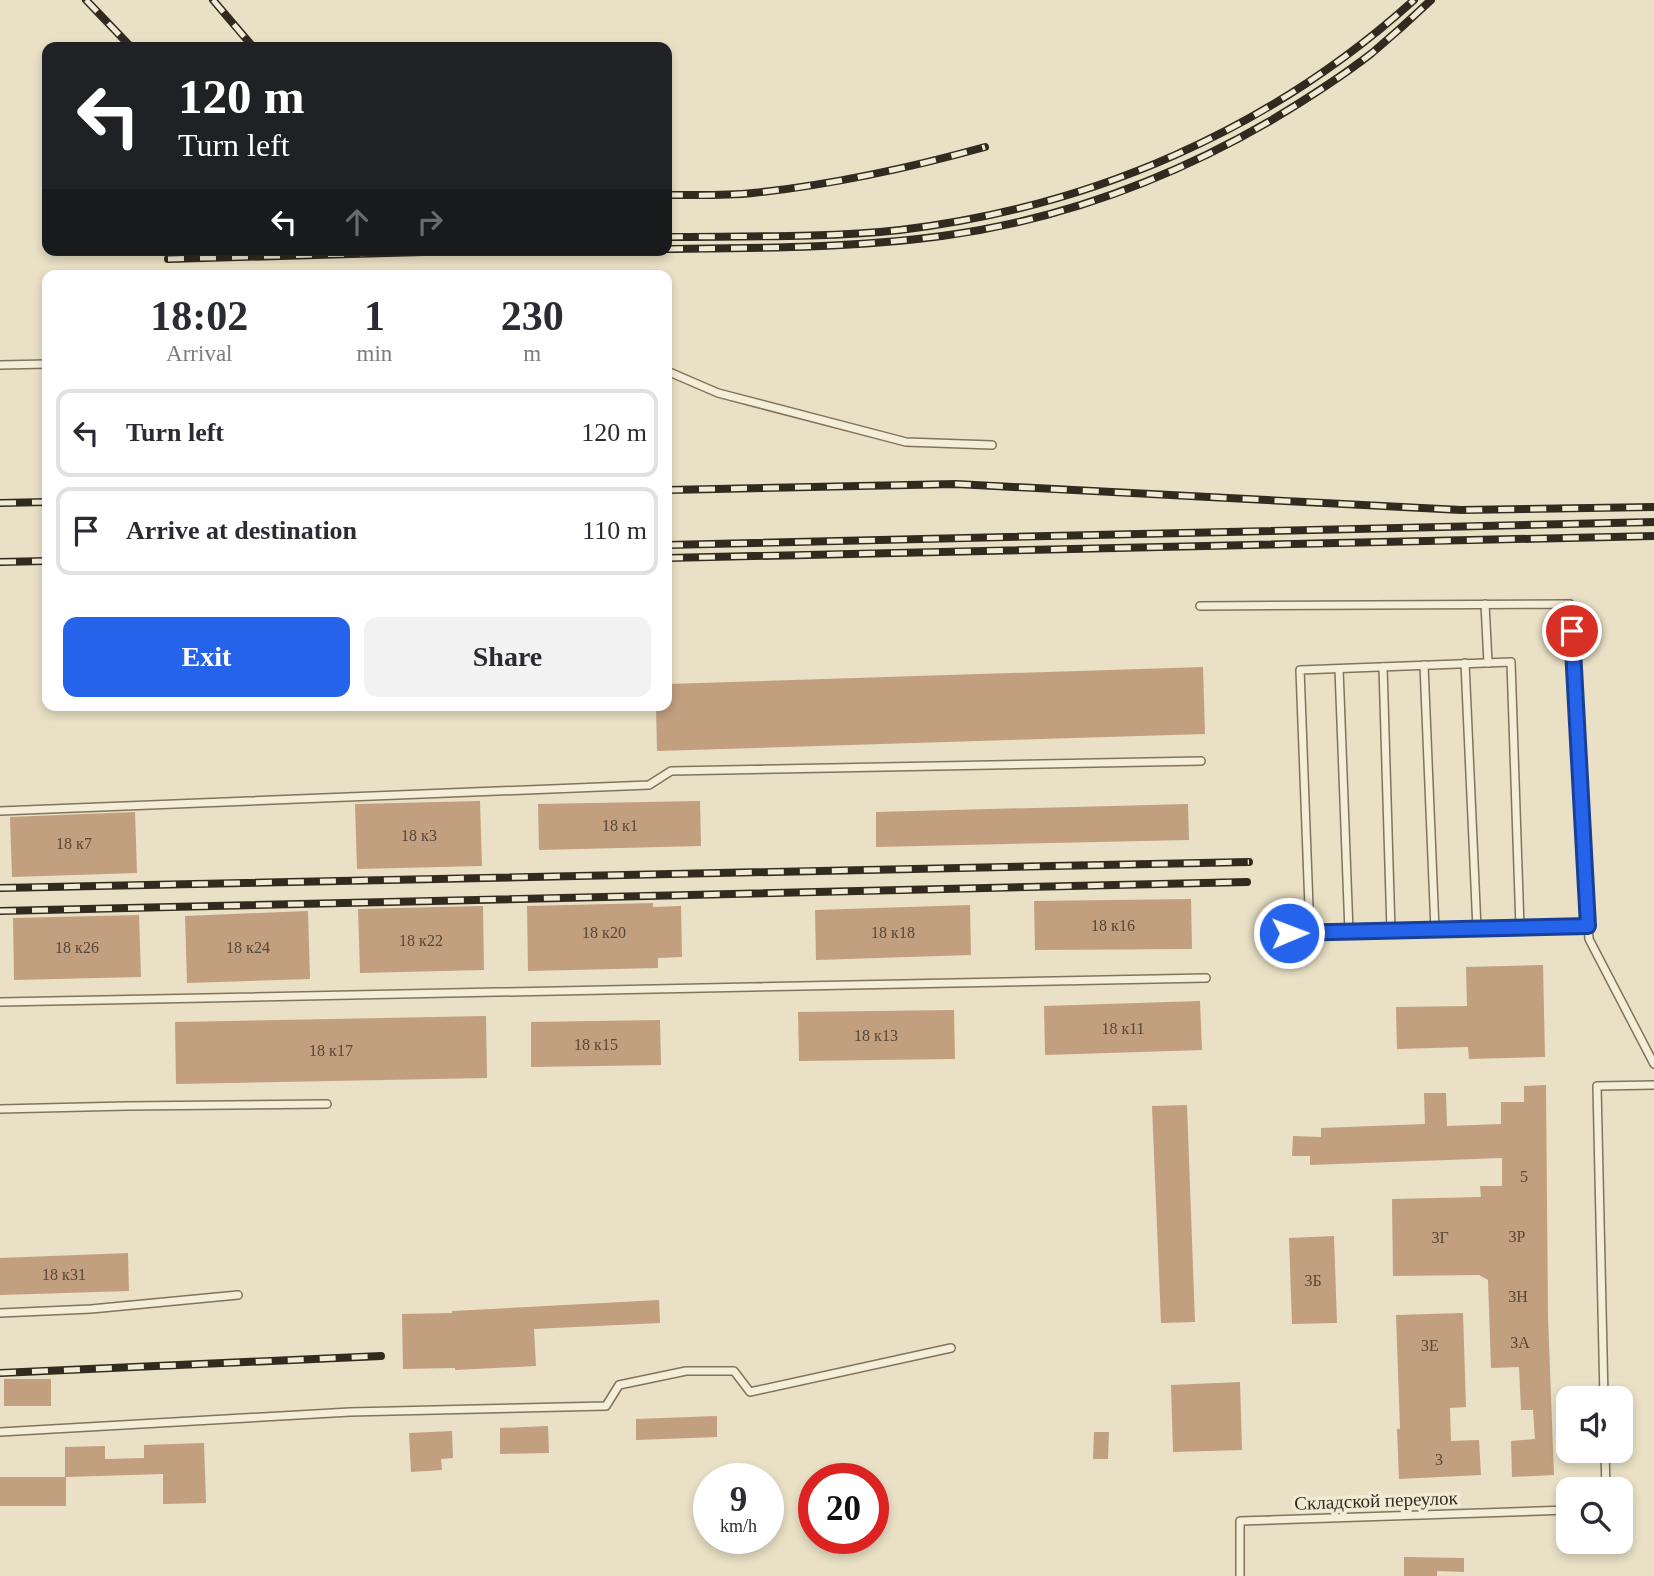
<!DOCTYPE html>
<html lang="en">
<head>
<meta charset="utf-8">
<style>
	body { margin:0; font-family:"Times New Roman",serif; background:#f2f2f3; color:#2b2b33; height:100vh; display:flex; flex-direction:column; font-size:26px; white-space:nowrap }
	* { box-sizing:border-box; margin:0 }
	p { font-size:23px; color:#7c7c81 }
	.icon { flex:none; width:38px; height:38px; fill:none; stroke:currentColor; stroke-width:2; stroke-linecap:round; stroke-linejoin:round }
	.map { position:relative; flex:1; overflow:hidden }
	.sheet { position:absolute; left:42px; top:270px; width:630px; height:441px; display:flex; flex-direction:column; background:#fff; border-radius:14px; box-shadow:0 4px 10px #0003 }
	.sheet>* { flex:none }
	.hud { position:absolute; left:42px; top:42px; width:630px; height:214px; border-radius:14px; box-shadow:0 4px 10px #0003; background:#202124; color:#fff; overflow:hidden }
	.buttons { position:absolute; left:1556px; top:1386px; display:grid; gap:14px }
	.buttons a { display:grid; place-items:center; width:77px; height:77px; border-radius:14px; background:#fff; box-shadow:0 4px 10px #0003; font-size:35px }
	.speed { position:absolute; left:693px; top:1463px; display:flex; gap:14px; font-size:35px; font-weight:700; text-align:center }
	.speed>* { display:grid; place-content:center; width:91px; height:91px; border-radius:50%; background:#fff; box-shadow:0 4px 10px #0003; line-height:1 }
	.speed small { font-size:18px; font-weight:400 }
	.speed .limit { border:10px solid #d22; background:#fff; color:#111 }
	.pin { position:absolute; display:grid; place-items:center; width:60px; height:60px; color:#fff; margin:-30px; border:4px solid #fff; border-radius:50%; box-shadow:0 2px 7px #0007 }
	.me { position:absolute; width:77px; margin:-38px; rotate:89deg; stroke-linejoin:round; filter:drop-shadow(0 0 5px #0008) }
	.turn { display:flex; align-items:center; gap:24px; height:147px; padding:0 21px; font-size:32px }
	.turn .icon { width:91px; height:91px; stroke-width:2.5 }
	.turn b { display:block; font-size:49px; line-height:60px }
	.lanes { display:flex; align-items:center; height:66px; padding:0 21px; background:#0003; justify-content:center; gap:35px; direction:ltr }
	.lanes .off { opacity:.35 }
	.eta { display:flex; justify-content:space-evenly; align-items:center; height:119px; text-align:center }
	.eta b { font-size:42px; font-weight:600; line-height:49px }
	.button { display:flex; gap:14px; margin-top:auto; padding:14px 21px }
	.button a { flex:1; height:80px; border-radius:14px; background:#2563eb; color:#fff; font-size:28px; font-weight:600; line-height:80px; text-align:center }
	.button a+a { background:#f2f2f3; color:#2b2b33 }
	ul { padding:0; list-style:none }
	li { display:flex; align-items:center; gap:21px; height:88px; margin:0 14px 10px; padding:0 7px; border:4px solid #e1e1e2; border-radius:14px }
	li div { flex:1 }
	li b { display:block; font-size:26px }
	li em { font-style:normal }
	.map>svg:first-child { display:block }
	.building { fill:#c29f7f }
	.lines { fill:none; stroke-linecap:round; stroke-linejoin:round }
	.service-casing { stroke:#81735d; stroke-width:10 }
	.service { stroke:#f4edd7; stroke-width:7 }
	.rail-casing { stroke:#332a1f; stroke-width:8 }
	.rail { stroke:#f1ead4; stroke-width:5; stroke-dasharray:16; stroke-linecap:butt }
	.route-casing { stroke:#184099; stroke-width:18 }
	.route { stroke:#2563eb; stroke-width:12 }
	.labels { text-anchor:middle; stroke-width:7; stroke-linejoin:round; paint-order:stroke }
	.number-label { font-size:16px; fill:#574737 }
	.street-label { font-size:19px; fill:#332a1f; stroke:#f1ead4 }
</style>
</head>
<body>
<div class="map">
<svg width="1654" height="1576" viewBox="0 0 1654 1576">
	<rect width="100%" height="100%" fill="#e9e0c5"/>
	<g class="building">
		<polygon points="1203,667 1205,734 657,751 656,705 667,705 667,684"/>
		<polygon points="480,801 482,866 357,869 355,804"/>
		<polygon points="700,801 701,846 539,850 538,804"/>
		<polygon points="1188,804 1189,840 876,847 876,812"/>
		<polygon points="135,812 137,873 12,877 10,817"/>
		<polygon points="1191,899 1192,949 1035,950 1034,901"/>
		<polygon points="653,903 653,907 681,906 682,957 658,958 658,968 528,971 527,906"/>
		<polygon points="970,905 971,955 816,960 815,910"/>
		<polygon points="483,906 484,970 360,973 358,909"/>
		<polygon points="308,911 310,979 187,983 185,916"/>
		<polygon points="139,915 141,977 14,980 13,918"/>
		<polygon points="1543,965 1545,1057 1469,1059 1468,1047 1397,1049 1396,1007 1467,1006 1466,967"/>
		<polygon points="1200,1001 1202,1050 1045,1055 1044,1006"/>
		<polygon points="954,1010 955,1059 799,1061 798,1012"/>
		<polygon points="486,1016 487,1078 176,1084 175,1022"/>
		<polygon points="660,1020 661,1065 531,1067 531,1022"/>
		<polygon points="1546,1085 1548,1317 1554,1475 1512,1477 1511,1441 1535,1439 1533,1410 1521,1410 1519,1367 1491,1368 1488,1280 1479,1275 1393,1276 1392,1199 1481,1197 1480,1186 1502,1186 1502,1158 1310,1165 1310,1156 1292,1156 1293,1136 1321,1137 1321,1128 1425,1124 1424,1093 1446,1093 1447,1126 1501,1124 1501,1102 1524,1102 1524,1086"/>
		<polygon points="1187,1105 1195,1322 1161,1323 1152,1106"/>
		<polygon points="1334,1236 1337,1323 1292,1324 1289,1238"/>
		<polygon points="128,1253 129,1291 0,1295 0,1258"/>
		<polygon points="659,1300 660,1323 534,1329 536,1366 455,1370 455,1368 403,1369 402,1314 452,1313 452,1311"/>
		<polygon points="1463,1313 1466,1407 1450,1408 1451,1441 1479,1440 1481,1475 1399,1479 1397,1429 1400,1429 1396,1315"/>
		<rect x="4" y="1379" width="47" height="27"/>
		<polygon points="1240,1382 1242,1450 1173,1452 1171,1385"/>
		<polygon points="717,1416 717,1437 636,1440 636,1419"/>
		<polygon points="548,1426 549,1453 500,1454 500,1428"/>
		<polygon points="452,1431 453,1458 441,1459 442,1470 411,1472 409,1433"/>
		<polygon points="1094,1432 1109,1432 1108,1459 1093,1459"/>
		<polygon points="204,1443 206,1503 163,1504 163,1474 66,1477 66,1506 0,1506 0,1477 65,1477 65,1447 105,1446 105,1459 144,1458 144,1445"/>
		<polygon points="1404,1557 1464,1558 1464,1572 1437,1571 1437,1576 1404,1576"/>
	</g>
	<g class="lines">
		<defs>
			<g id="service">
				<polyline points="0,365 47,364"/>
				<polyline points="667,371 718,393 906,442 992,445"/>
				<polyline points="1485,604 1488,663"/>
				<polyline points="1200,606 1570,604 1589,939 1654,1064"/>
				<polyline points="1465,663 1477,929"/>
				<polyline points="1424,665 1435,930"/>
				<polyline points="1383,667 1391,931"/>
				<polyline points="1339,669 1349,932"/>
				<polyline points="0,811 649,785 671,771 1201,761"/>
				<polyline points="1289,933 1588,926"/>
				<polyline points="1310,933 1300,670 1511,662 1520,928"/>
				<polyline points="0,1002 1206,978"/>
				<polyline points="0,1109 127,1106 327,1104"/>
				<polyline points="0,1313 91,1309 238,1295"/>
				<polyline points="1604,1398 1597,1086 1654,1085"/>
				<polyline points="0,1432 350,1412 606,1406 619,1385 686,1371 734,1371 750,1392 951,1348"/>
				<polyline points="1605,1451 1606,1489"/>
				<polyline points="1240,1576 1240,1521 1568,1510"/>
			</g>
		</defs>
		<use href="#service" class="service-casing"/>
		<use href="#service" class="service"/>
		<defs>
			<g id="rail">
				<polyline points="86,0 131,47"/>
				<polyline points="213,0 253,47"/>
				<path d="M 667,195 C 695,195 724,196 753,193 C 831,185 909,168 985,147"/>
				<path d="M 667,237 C 744,236 823,238 900,230 C 1092,207 1270,130 1414,0"/>
				<path d="M 667,249 C 759,248 851,248 942,236 C 1060,220 1168,180 1270,121 C 1305,100 1340,78 1372,53 C 1392,36 1412,18 1431,0"/>
				<polyline points="493,251 517,250"/>
				<polyline points="168,259 495,250"/>
				<polyline points="667,490 956,484 1461,510 1654,507"/>
				<polyline points="0,503 47,502"/>
				<polyline points="667,545 1654,522"/>
				<polyline points="667,558 1654,536"/>
				<polyline points="0,562 47,561"/>
				<polyline points="0,888 1249,862"/>
				<polyline points="0,911 1247,882"/>
				<polyline points="0,1373 381,1356"/>
			</g>
		</defs>
		<use href="#rail" class="rail-casing"/>
		<use href="#rail" class="rail"/>
	</g>
	<g class="lines">
		<defs>
			<polyline id="route" points="1289,933 1588,926 1572,631"/>
		</defs>
		<use href="#route" class="route-casing"/>
		<use href="#route" class="route"/>
	</g>
	<g class="labels">
		<g class="number-label">
			<text x="620" y="831">18 к1</text>
			<text x="419" y="841">18 к3</text>
			<text x="74" y="849">18 к7</text>
			<text x="1113" y="931">18 к16</text>
			<text x="604" y="938">18 к20</text>
			<text x="893" y="938">18 к18</text>
			<text x="421" y="946">18 к22</text>
			<text x="77" y="953">18 к26</text>
			<text x="248" y="953">18 к24</text>
			<text x="1123" y="1034">18 к11</text>
			<text x="876" y="1041">18 к13</text>
			<text x="596" y="1050">18 к15</text>
			<text x="331" y="1056">18 к17</text>
			<text x="1524" y="1182">5</text>
			<text x="1517" y="1242">3Р</text>
			<text x="1440" y="1243">3Г</text>
			<text x="64" y="1280">18 к31</text>
			<text x="1313" y="1286">3Б</text>
			<text x="1518" y="1302">3Н</text>
			<text x="1520" y="1348">3А</text>
			<text x="1430" y="1351">3Е</text>
			<text x="1439" y="1465">3</text>
		</g>
		<g class="street-label">
			<text transform="translate(1376 1500) rotate(-2)" y="7">Складской переулок</text>
		</g>
	</g>
</svg>
<div class="buttons">
<a><svg class="icon" aria-label="sound" viewBox="0 0 24 24"><path d="M4 9h4l5-4v14l-5-4H4zM17 9q2 3 0 6"/></svg></a>
<a><svg class="icon" aria-label="search" viewBox="0 0 24 24"><circle cx="10" cy="10" r="6"/><path d="M15 15l6 6"/></svg></a>
</div>
<div class="speed"><div>9<small>km/h</small></div><div class="limit">20</div></div>
<div class="pin" style="left:1572px;top:631px;background:#d93025"><svg class="icon" aria-label="arrive" viewBox="0 0 24 24"><path d="M6 21V4h12l-3 4 3 4H6"/></svg></div>
<svg class="me" style="left:1289px;top:933px" viewBox="-20 -20 40 40"><circle r="17" fill="#2563eb" stroke="#fff" stroke-width="3"/><path d="M0-11L8 9 0 5-8 9z" fill="#fff"/></svg>
<div class="hud">
<div class="turn"><svg class="icon" aria-label="left" viewBox="0 0 24 24"><path d="M17 20v-9H6M10 6l-5 5 5 5"/></svg><div><b>120 m</b>Turn left</div></div>
<div class="lanes"><svg class="icon" aria-label="left" viewBox="0 0 24 24"><path d="M17 20v-9H6M10 6l-5 5 5 5"/></svg><svg class="icon off" aria-label="ahead" viewBox="0 0 24 24"><path d="M12 20V5M6 11l6-6 6 6"/></svg><svg class="icon off" aria-label="right" viewBox="0 0 24 24"><path d="M7 20v-9h11M14 6l5 5-5 5"/></svg></div>
</div>
<section class="sheet">
<div class="eta">
<div><b>18:02</b><p>Arrival</p></div>
<div><b>1</b><p>min</p></div>
<div><b>230</b><p>m</p></div>
</div>
<ul>
<li><svg class="icon" aria-label="left" viewBox="0 0 24 24"><path d="M17 20v-9H6M10 6l-5 5 5 5"/></svg><div><b>Turn left</b></div><em>120 m</em></li>
<li><svg class="icon" aria-label="arrive" viewBox="0 0 24 24"><path d="M6 21V4h12l-3 4 3 4H6"/></svg><div><b>Arrive at destination</b></div><em>110 m</em></li>
</ul>
<div class="button"><a>Exit</a><a>Share</a></div>
</section>
</div>
</body>
</html>
